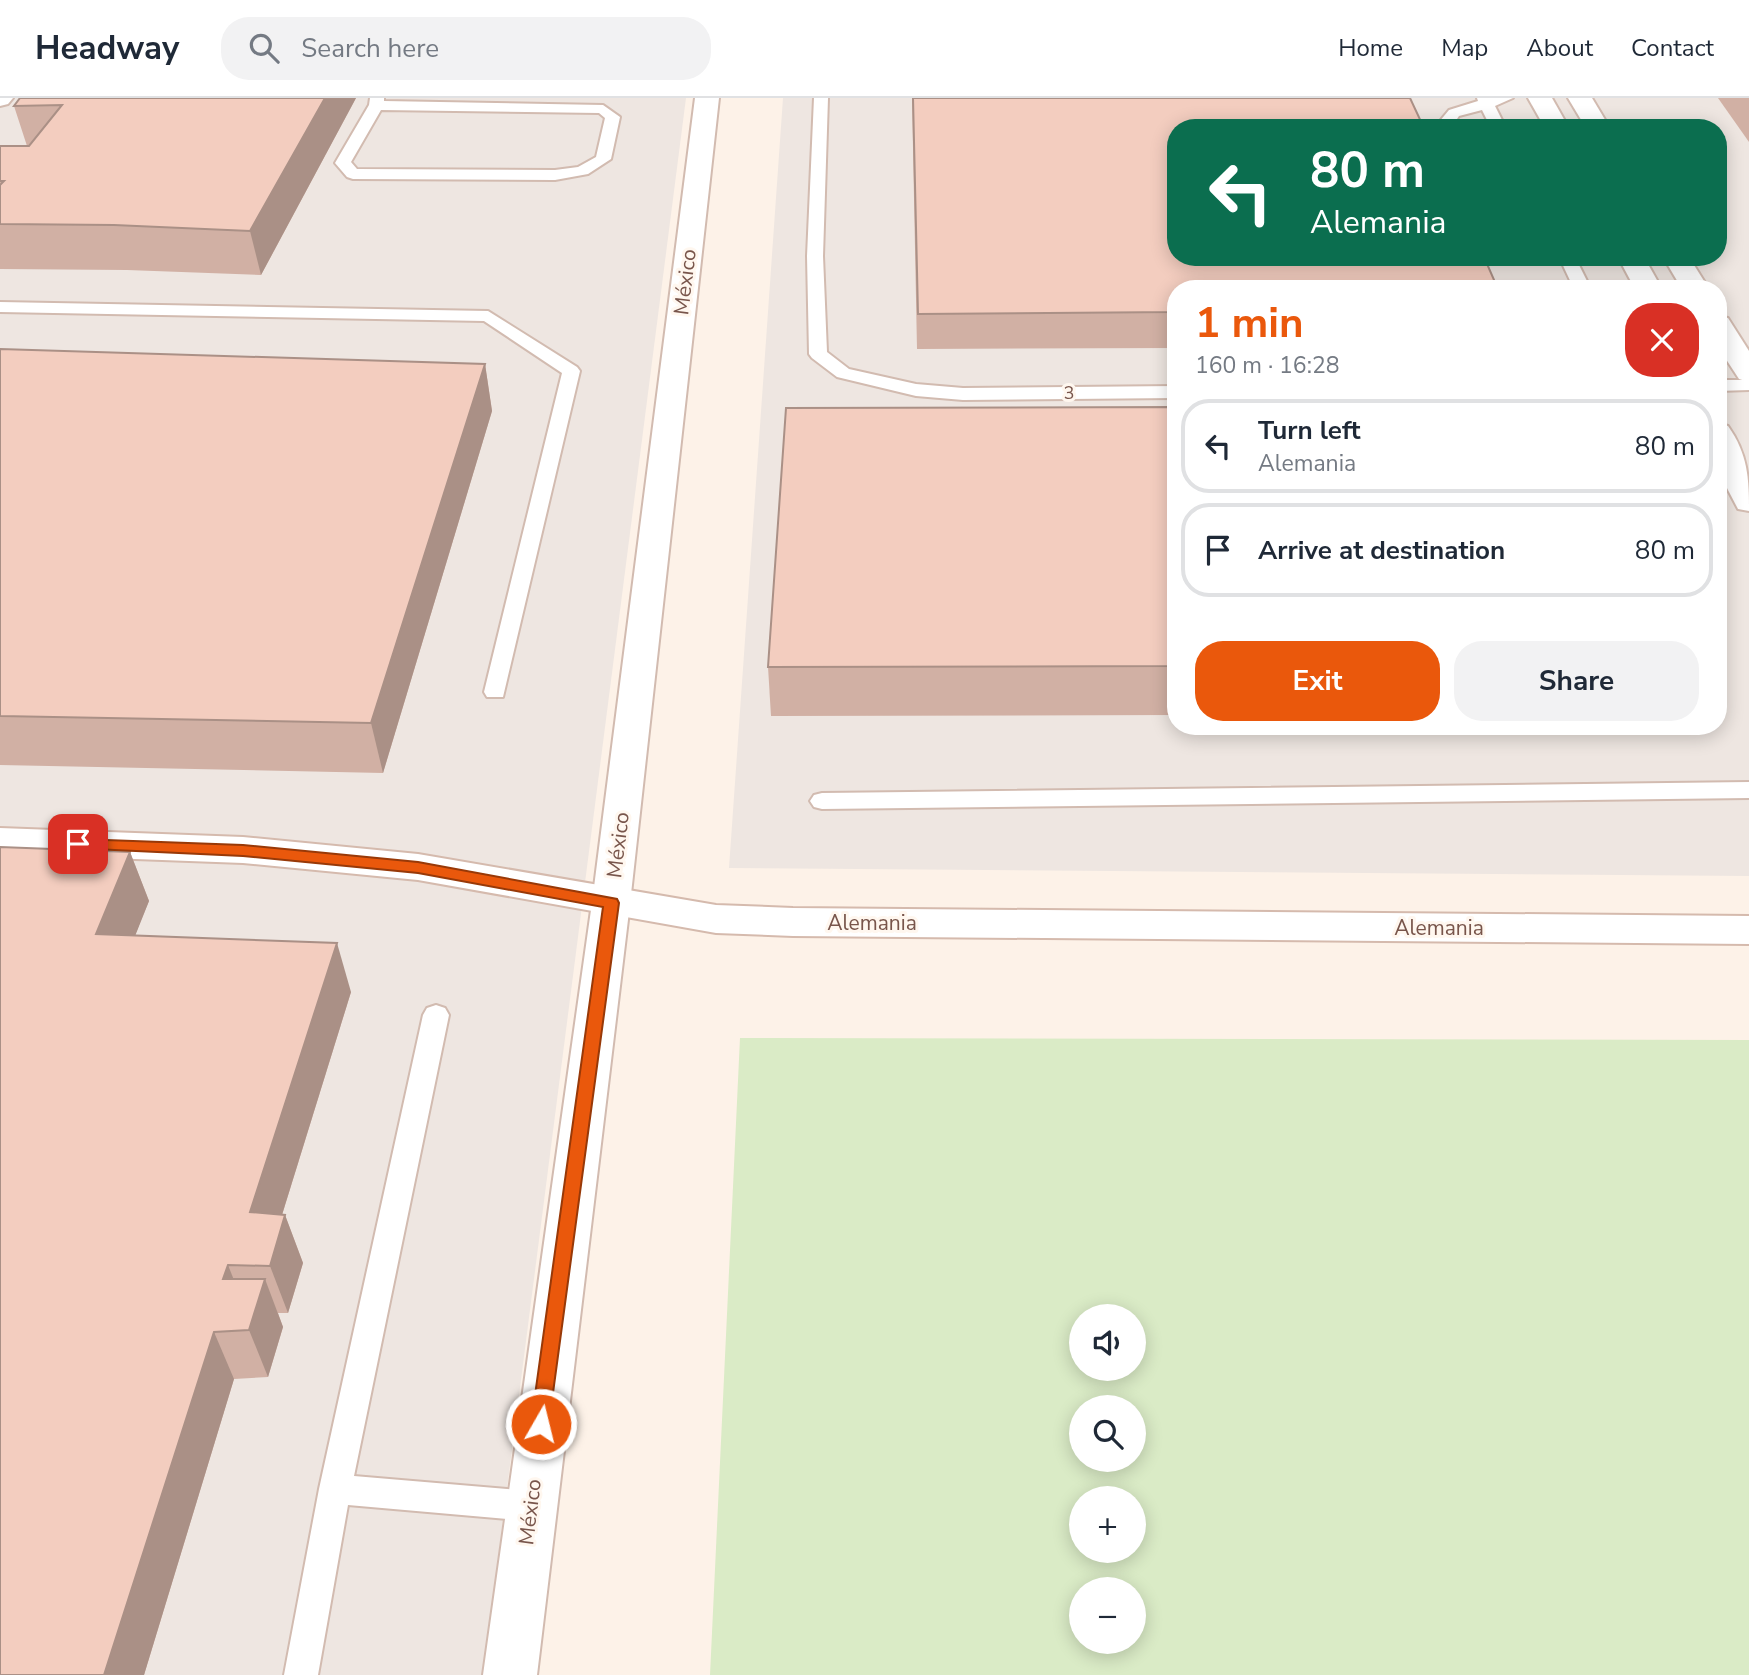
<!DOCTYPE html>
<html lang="en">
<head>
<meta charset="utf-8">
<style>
	body { margin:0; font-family:"Nunito Sans",sans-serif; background:#f2f2f3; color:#1f2937; height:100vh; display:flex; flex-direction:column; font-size:26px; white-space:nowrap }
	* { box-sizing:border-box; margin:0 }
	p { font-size:23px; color:#747a83 }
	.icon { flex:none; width:38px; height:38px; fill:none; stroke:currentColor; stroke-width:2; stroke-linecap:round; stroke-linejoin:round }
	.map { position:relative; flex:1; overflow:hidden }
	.details { position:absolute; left:1167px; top:182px; width:560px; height:455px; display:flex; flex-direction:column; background:#fff; border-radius:28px; box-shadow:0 4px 18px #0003 }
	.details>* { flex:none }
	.top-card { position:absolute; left:1167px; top:21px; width:560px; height:147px; border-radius:28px; box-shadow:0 4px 18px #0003; background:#0b6e4f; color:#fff; overflow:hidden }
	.controls { position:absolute; left:1069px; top:1206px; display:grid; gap:14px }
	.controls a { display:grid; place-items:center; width:77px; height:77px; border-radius:50%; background:#fff; box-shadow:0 4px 18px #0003; font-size:35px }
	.pin { position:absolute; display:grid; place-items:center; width:60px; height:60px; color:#fff; margin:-30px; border-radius:14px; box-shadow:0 4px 10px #0006 }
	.me { position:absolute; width:77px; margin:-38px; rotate:8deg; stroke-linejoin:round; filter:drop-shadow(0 0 5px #0008) }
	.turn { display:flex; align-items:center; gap:24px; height:147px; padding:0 28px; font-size:32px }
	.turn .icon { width:91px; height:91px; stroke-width:2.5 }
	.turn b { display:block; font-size:49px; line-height:60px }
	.round { display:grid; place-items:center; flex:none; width:74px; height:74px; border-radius:28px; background:#f2f2f3 }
	.headline { display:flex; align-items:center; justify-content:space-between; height:119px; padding:0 28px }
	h1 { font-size:42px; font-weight:700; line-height:52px; color:#ea580c }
	.button { display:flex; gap:14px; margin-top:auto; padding:14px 28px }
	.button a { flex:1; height:80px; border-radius:28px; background:#ea580c; color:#fff; font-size:28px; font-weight:700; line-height:80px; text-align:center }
	.button a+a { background:#f2f2f3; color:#1f2937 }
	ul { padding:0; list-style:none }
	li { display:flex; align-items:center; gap:21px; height:94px; margin:0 14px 10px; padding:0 14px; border:4px solid #e0e1e3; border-radius:28px }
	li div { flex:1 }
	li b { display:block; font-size:26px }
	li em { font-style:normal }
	header { display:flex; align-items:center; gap:42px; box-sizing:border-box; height:98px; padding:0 35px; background:#fff; border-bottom:2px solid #e0e1e3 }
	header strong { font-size:33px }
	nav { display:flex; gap:38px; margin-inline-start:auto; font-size:24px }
	.search { width:490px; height:63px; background:#f2f2f3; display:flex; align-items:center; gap:18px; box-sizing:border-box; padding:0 24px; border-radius:28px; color:#747a83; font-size:26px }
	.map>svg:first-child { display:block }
	.industrial { fill:#eee6e1; fill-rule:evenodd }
	.green { fill:#daebc6; fill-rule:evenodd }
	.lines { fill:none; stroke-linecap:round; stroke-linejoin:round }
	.service-casing { stroke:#d2bbb0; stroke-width:4 }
	.minor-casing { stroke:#d2bbb0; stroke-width:4 }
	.secondary-casing { stroke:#d5baad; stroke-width:4 }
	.service { fill:#fff; fill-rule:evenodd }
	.minor { fill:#fff; fill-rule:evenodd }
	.secondary { fill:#fff; fill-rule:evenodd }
	.wall { fill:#d1b0a4 }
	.shaded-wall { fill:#aa9086 }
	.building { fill:#f3cdbf; stroke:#aa9086; stroke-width:2 }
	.route { fill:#ea580c; stroke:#983908; stroke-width:2 }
	.labels { text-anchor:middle; stroke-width:6; stroke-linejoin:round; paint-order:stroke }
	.far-street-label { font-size:18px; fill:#78554b; stroke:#fff7ef }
	.street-label { font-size:21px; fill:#78554b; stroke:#fff7ef }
</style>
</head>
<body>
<header>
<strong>Headway</strong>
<div class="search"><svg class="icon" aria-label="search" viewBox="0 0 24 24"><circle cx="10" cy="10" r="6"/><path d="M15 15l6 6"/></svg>Search here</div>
<nav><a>Home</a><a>Map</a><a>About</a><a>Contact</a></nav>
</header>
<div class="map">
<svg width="1749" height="1577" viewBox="0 0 1749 1577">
	<rect width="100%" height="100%" fill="#fdf2e8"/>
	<g class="industrial">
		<polygon points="0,0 686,0 483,1577 0,1577"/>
		<path d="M 783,0 L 1749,0 L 1749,778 L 729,770 ZM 1176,30 L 1718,30 L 1718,159 L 1176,159 ZM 1176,191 L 1718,191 L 1718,628 L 1176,628 Z"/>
	</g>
	<path class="green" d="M 740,940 L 1749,942 L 1749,1577 L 710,1577 ZM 1082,1218 L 1134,1218 L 1134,1270 L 1082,1270 ZM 1082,1309 L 1134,1309 L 1134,1362 L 1082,1362 ZM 1082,1400 L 1134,1400 L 1134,1452 L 1082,1452 ZM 1082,1491 L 1134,1491 L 1134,1544 L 1082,1544 Z"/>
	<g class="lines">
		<defs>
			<g id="service">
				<path d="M 370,0 L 384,0 L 384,3 L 603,7 L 620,19 L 611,61 L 588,76 L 555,82 L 353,81 L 347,79 L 335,65 L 369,7 ZM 381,12 L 599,15 L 605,20 L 596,59 L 578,69 L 555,72 L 357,71 L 351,64 Z"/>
				<polygon points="814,0 828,0 823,158 827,254 849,271 916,286 963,290 1176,288 1176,300 963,302 916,298 837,279 812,260 809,256 807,158"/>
				<polygon points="1477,0 1513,0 1495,8 1506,30 1491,30 1482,12 1459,18 1455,24 1457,30 1442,30 1439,24 1449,12 1478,3"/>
				<polygon points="1559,159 1575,159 1591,191 1574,191"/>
				<polygon points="0,204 488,213 577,269 580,273 503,599 487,599 484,594 562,275 484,223 0,214"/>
				<polygon points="1718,282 1749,282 1749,292 1718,293"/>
				<polygon points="1749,684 1749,700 822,711 814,709 810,703 814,697 822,695"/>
				<polygon points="436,907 445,910 449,917 354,1378 530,1393 541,1397 546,1408 541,1419 530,1423 348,1407 318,1577 284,1577 319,1391 423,917 427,910"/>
			</g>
			<g id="minor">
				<polygon points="0,0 13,0 8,6 0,8"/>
				<polygon points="695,0 719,0 630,805 537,1577 483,1577 592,805"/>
				<polygon points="1528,0 1552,0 1569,30 1545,30"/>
				<polygon points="1568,0 1592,0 1610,30 1586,30"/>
				<polygon points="1618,159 1644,159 1662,191 1635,191"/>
				<polygon points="1663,159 1689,159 1709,191 1682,191"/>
				<polygon points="1718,218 1728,220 1749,253 1749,284 1739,281 1718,249"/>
				<path d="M 1718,325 L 1728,328 C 1748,356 1749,381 1749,413 L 1738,411 L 1718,373 Z"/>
			</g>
			<polygon id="secondary" points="0,730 243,739 418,756 716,807 793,810 1749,818 1749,846 793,838 716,835 418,782 243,765 0,756"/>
		</defs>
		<use href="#service" class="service-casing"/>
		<use href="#minor" class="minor-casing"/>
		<use href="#secondary" class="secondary-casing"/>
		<use href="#service" class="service"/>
		<use href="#minor" class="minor"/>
		<use href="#secondary" class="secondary"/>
	</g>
	<g class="wall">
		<polygon points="356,0 261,177 127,172 0,171 0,48 27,48 14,8"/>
		<polygon points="912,0 1410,0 1176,191 1176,250 917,251"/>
		<polygon points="1718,0 1749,0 1749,44"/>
		<polygon points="0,251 485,266 492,313 383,675 0,667"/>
		<polygon points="1176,309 1176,617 771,618 768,569"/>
		<polygon points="130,754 149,803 135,837 351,894 282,1117 285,1117 303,1165 288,1215 278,1215 283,1229 268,1279 234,1281 144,1577 0,1577"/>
	</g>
	<g class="shaded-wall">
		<polygon points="325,0 356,0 261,177 250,133"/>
		<polygon points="485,266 492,313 383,675 371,625"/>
		<polygon points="130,754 149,803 116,886 96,836"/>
		<polygon points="337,845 351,894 268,1162 250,1114"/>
		<polygon points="285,1117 303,1165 288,1215 270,1168"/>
		<polygon points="228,1167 247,1215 223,1181"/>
		<polygon points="265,1181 283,1229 268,1279 249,1232"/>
		<polygon points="214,1234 234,1281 144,1577 104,1577"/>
	</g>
	<g class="building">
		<polygon points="20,0 325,0 250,133 114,127 0,126 0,87 4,83 0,83 0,48 29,48 62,7 14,8"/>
		<polygon points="913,0 1410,0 1424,30 1176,30 1176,159 1484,159 1498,191 1176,191 1176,214 918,216"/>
		<polygon points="0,251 485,266 371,625 0,618"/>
		<polygon points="1176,309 1176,568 768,569 786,310"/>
		<polygon points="1718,549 1719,549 1721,567 1718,567"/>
		<polygon points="0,749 130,754 96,836 337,845 250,1114 285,1117 270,1168 228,1167 223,1181 265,1181 249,1232 214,1234 104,1577 0,1577"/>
	</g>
	<polygon class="route" points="78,741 243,747 418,764 617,801 619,805 548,1332 541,1335 534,1332 531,1326 603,809 418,775 243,758 72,750 70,746 72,743"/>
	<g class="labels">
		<g class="far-street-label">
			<text transform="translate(1069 295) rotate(-1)" y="6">3</text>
		</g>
		<g class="street-label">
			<text transform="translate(685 184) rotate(-83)" y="7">México</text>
			<text transform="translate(618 747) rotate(-83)" y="7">México</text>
			<text x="872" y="832">Alemania</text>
			<text x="1439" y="837">Alemania</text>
			<text transform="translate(530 1414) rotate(-83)" y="7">México</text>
		</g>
	</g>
</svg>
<div class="controls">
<a><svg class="icon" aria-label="sound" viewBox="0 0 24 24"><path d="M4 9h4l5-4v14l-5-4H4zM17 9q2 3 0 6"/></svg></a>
<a><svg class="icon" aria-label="search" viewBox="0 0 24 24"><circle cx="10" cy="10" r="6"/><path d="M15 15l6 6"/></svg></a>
<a>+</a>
<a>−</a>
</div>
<div class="pin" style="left:78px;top:746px;background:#d93025"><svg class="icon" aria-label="arrive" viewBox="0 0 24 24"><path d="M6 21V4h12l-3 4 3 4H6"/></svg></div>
<svg class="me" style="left:541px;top:1326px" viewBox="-20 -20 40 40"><circle r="17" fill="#ea580c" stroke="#fff" stroke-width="3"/><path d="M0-11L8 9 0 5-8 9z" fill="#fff"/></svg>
<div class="top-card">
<div class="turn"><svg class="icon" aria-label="left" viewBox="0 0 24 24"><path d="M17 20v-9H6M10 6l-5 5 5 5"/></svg><div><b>80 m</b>Alemania</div></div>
</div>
<section class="details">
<div class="headline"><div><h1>1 min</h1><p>160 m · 16:28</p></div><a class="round" style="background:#d93025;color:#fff"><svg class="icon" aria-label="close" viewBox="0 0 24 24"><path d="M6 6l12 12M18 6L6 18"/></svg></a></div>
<ul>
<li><svg class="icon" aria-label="left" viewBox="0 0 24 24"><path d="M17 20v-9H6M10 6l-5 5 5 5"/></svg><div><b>Turn left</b><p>Alemania</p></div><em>80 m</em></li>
<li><svg class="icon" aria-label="arrive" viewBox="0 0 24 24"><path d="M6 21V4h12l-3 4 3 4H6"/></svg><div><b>Arrive at destination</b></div><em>80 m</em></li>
</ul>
<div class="button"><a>Exit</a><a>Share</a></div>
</section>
</div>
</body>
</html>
